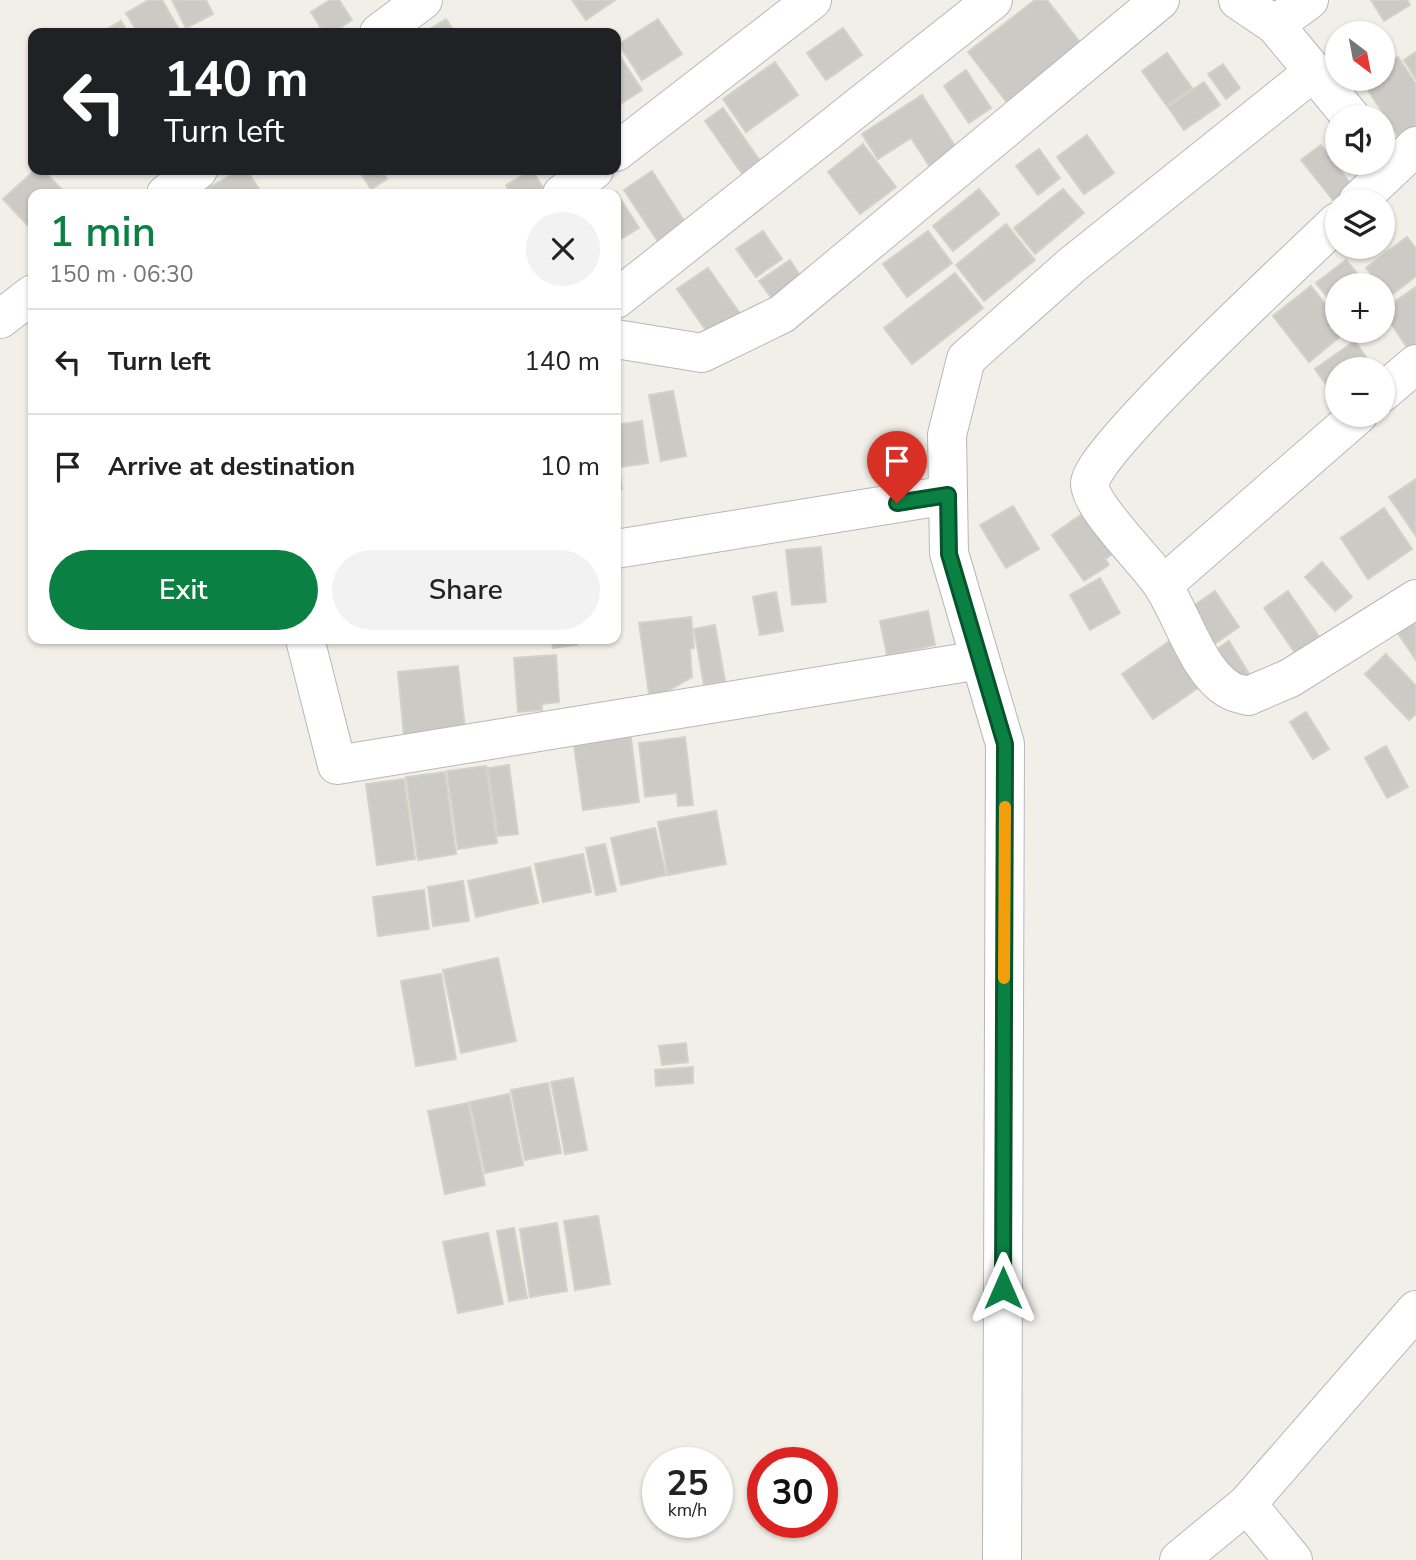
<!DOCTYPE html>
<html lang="en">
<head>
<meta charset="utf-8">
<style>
	body { margin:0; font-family:"Nunito Sans",sans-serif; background:#f2f2f2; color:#222; height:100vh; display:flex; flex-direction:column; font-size:26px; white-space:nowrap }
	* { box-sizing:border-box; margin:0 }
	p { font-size:23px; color:#767676 }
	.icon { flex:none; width:38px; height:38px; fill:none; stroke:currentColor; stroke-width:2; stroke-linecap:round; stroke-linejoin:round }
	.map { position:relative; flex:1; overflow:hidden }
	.drawer { position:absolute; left:28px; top:189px; width:593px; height:455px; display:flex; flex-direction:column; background:#fff; border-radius:14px; box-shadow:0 2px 5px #0004 }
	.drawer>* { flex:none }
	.hud { position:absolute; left:28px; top:28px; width:593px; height:147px; border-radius:14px; box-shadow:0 2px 5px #0004; background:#202124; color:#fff; overflow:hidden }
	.needle { width:46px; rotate:148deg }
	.fabs { position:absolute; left:1325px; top:21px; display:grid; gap:14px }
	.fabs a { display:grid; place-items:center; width:70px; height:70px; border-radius:50%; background:#fff; box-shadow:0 2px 5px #0004; font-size:35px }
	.speed { position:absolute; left:642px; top:1447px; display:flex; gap:14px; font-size:35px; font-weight:700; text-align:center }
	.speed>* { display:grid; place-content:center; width:91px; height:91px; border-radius:50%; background:#fff; box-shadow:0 2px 5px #0004; line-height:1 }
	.speed small { font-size:18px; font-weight:400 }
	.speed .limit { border:10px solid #d22; background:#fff; color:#111 }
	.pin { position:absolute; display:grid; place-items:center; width:60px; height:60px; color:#fff; margin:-72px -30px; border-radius:50% 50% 50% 0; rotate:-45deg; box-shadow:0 0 7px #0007 }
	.pin .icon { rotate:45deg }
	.me { position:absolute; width:77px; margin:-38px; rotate:0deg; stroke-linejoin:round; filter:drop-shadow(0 0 5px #0008) }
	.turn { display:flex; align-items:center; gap:24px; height:147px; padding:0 21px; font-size:32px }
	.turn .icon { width:91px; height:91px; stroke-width:2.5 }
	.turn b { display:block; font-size:49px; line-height:60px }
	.round { display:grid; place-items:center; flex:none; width:74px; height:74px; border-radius:37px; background:#f2f2f2 }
	.headline { display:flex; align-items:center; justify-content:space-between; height:119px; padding:0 21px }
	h1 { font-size:42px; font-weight:600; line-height:52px; color:#0b8043 }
	.button { display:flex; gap:14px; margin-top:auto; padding:14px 21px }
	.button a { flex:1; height:80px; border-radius:42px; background:#0b8043; color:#fff; font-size:28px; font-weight:600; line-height:80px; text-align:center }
	.button a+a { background:#f2f2f2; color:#222 }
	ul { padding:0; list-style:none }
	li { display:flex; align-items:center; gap:21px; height:105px; padding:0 21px; border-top:2px solid #e0e0e0 }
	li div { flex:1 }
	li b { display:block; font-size:26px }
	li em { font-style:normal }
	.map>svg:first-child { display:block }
	.building { fill:#cccac5; stroke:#d6d1c6; stroke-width:2 }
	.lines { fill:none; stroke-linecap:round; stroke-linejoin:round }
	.street-casing { stroke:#b5b8bc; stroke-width:40 }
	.street { stroke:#fff; stroke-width:38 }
	.route-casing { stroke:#07532c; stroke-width:18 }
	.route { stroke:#0b8043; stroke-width:12 }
	.slow { stroke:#f59e0b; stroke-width:12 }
</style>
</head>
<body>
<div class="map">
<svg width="1416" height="1560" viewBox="0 0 1416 1560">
	<rect width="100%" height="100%" fill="#f1efe8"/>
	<g class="building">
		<polygon points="149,0 162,0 181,33 138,33 126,13"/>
		<polygon points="172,0 206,0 213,14 186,28"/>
		<polygon points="330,0 339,0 352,20 332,33 324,33 311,12"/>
		<polygon points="572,0 615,0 586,20"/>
		<polygon points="1035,0 1047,0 1094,60 1019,118 968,52"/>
		<polygon points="1371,0 1407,0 1410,5 1384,21"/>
		<polygon points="446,19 455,33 423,33"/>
		<polygon points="658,19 682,54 642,80 619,44"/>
		<polygon points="121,21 128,33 101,33"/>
		<polygon points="843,28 862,55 826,80 807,53"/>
		<polygon points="617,52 642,90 616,107 616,53"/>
		<polygon points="1416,52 1416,79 1404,60"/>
		<polygon points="1167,53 1192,88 1167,106 1142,71"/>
		<polygon points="1398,57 1416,84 1416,128 1400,139 1362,81 1382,79 1382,67"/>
		<polygon points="775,62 798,95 746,132 723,99"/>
		<polygon points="1223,64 1240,88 1226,99 1208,74"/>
		<polygon points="966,70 991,108 969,123 944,86"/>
		<polygon points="1204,82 1220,105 1184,130 1168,107"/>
		<polygon points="922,95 963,158 936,176 911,138 878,159 862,134"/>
		<polygon points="723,108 775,182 757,195 705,121"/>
		<polygon points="1087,135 1114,173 1084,194 1057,157"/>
		<polygon points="863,144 896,187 860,214 828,172"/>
		<polygon points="1321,145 1364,201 1337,201 1337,205 1301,160"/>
		<polygon points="1039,149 1060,178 1038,195 1016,166"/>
		<polygon points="35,170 43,170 66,194 33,194 33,231 3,199"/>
		<polygon points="240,170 247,170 262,194 205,194 203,191"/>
		<polygon points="359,170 381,170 387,179 371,189"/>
		<polygon points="532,170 547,194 511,194 506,185"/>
		<polygon points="652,171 688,227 661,246 624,190"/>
		<polygon points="979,189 999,214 953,251 933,226"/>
		<polygon points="1063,189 1084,213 1035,254 1014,228"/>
		<polygon points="616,192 639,228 616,242 616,194 612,194"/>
		<polygon points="1006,224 1035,260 984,301 956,265"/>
		<polygon points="763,231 782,259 756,277 736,249"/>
		<polygon points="928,231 952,263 907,297 883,264"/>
		<polygon points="1407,237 1416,249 1416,276 1389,297 1366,268"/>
		<polygon points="790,260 812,294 783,314 759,281"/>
		<polygon points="1346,260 1367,285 1337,285 1337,309 1316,283"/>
		<polygon points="708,268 741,315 710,336 677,289"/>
		<polygon points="955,273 983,308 912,364 884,328"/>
		<polygon points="1311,286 1337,319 1337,331 1347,331 1309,362 1273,316"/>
		<polygon points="1416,287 1416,354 1413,356 1382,310"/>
		<polygon points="1355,341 1374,369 1337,369 1337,400 1315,369"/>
		<polygon points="673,391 686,456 661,461 649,395"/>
		<polygon points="642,421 648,463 620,467 616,425"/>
		<polygon points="616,447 622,489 616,490"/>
		<polygon points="1416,479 1416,536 1389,497"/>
		<polygon points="1013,506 1039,549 1006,568 980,525"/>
		<polygon points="1384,508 1412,549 1368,579 1341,538"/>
		<polygon points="1088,510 1116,552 1105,559 1109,565 1084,581 1052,535"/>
		<polygon points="821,547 826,602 792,605 786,550"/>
		<polygon points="1322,562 1352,597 1335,611 1305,577"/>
		<polygon points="1100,578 1120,613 1090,630 1070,595"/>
		<polygon points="1215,591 1239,627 1210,647 1186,611"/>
		<polygon points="1288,591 1322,641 1298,657 1264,608"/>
		<polygon points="776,592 783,631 760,635 753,597"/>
		<polygon points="928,611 935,645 887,655 880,621"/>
		<polygon points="691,617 694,648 690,649 692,677 650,701 639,623"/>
		<polygon points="1416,620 1416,660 1397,632"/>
		<polygon points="715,625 725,681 704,685 694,629"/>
		<polygon points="1174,638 1205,683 1153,719 1122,674"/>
		<polygon points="552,639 576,639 577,645 553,648"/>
		<polygon points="1229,641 1249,674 1233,684 1214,651"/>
		<polygon points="1386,654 1416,686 1416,714 1409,720 1365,674"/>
		<polygon points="556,655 559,702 542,704 542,710 518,712 514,658"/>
		<polygon points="458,666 465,729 404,736 398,672"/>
		<polygon points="1306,712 1329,749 1313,759 1290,722"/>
		<polygon points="630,730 639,802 583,810 573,738"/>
		<polygon points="685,737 693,805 678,806 677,793 645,797 639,743"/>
		<polygon points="1386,746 1408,787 1387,798 1365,758"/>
		<polygon points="509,765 518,834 498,836 488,768"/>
		<polygon points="486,766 497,843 458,849 447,771"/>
		<polygon points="445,772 456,854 418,860 406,777"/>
		<polygon points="404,779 415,859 377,865 366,784"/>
		<polygon points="716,811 726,864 668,875 658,822"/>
		<polygon points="655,828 666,875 621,885 611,838"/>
		<polygon points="605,844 616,891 596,895 586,848"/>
		<polygon points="583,854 591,892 543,902 535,864"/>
		<polygon points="530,867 538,903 476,917 468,881"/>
		<polygon points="463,881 469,921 433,926 428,887"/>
		<polygon points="424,890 429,929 378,936 373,897"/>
		<polygon points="498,958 516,1041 461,1053 443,970"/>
		<polygon points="441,974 456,1059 416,1066 401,981"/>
		<polygon points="686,1043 688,1062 662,1065 659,1046"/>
		<polygon points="693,1067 693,1083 656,1086 655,1070"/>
		<polygon points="573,1078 587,1150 565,1154 551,1082"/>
		<polygon points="548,1083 561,1153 525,1160 511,1090"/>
		<polygon points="509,1094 523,1165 485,1173 470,1102"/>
		<polygon points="468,1103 485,1185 445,1194 428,1111"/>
		<polygon points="598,1216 610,1284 575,1290 564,1221"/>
		<polygon points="557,1223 567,1291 530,1297 520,1229"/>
		<polygon points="514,1228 527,1298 509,1301 497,1231"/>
		<polygon points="488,1233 503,1304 458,1313 443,1242"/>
	</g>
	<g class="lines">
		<defs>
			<g id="street">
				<polyline points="1238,0 1275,25 1351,117"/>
				<polyline points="1275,25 1309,0"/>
				<polyline points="379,33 423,0"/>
				<polyline points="616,152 812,0"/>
				<polyline points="166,194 198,170"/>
				<polyline points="562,194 594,170"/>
				<polyline points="1358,201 1416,146"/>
				<path d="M 1337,222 C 1301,257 1092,450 1090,483 C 1089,507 1149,563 1163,586 C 1182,615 1198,671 1228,689 C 1233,693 1242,694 1248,696 L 1290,678 L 1416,599"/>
				<polyline points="616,299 993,0"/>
				<polyline points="0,319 33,294"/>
				<polyline points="616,339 702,353 782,314 1160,0"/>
				<polyline points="1382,393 1416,364"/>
				<polyline points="616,549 948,495"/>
				<polyline points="1163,585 1358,415"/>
				<polyline points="305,639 337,765 980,660"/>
				<polyline points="1247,1504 1293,1560"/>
				<polyline points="1002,1560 1005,744 949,553 947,435 966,359 1072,265 1312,73"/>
				<polyline points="1179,1560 1247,1504 1416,1310"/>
			</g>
		</defs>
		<use href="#street" class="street-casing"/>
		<use href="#street" class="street"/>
	</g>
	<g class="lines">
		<defs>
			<polyline id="route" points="897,503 948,495 949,554 1005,744 1003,1288"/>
		</defs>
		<use href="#route" class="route-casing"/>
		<use href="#route" class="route"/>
		<polyline class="slow" points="1004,978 1005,807"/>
	</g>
</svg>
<div class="fabs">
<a><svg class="needle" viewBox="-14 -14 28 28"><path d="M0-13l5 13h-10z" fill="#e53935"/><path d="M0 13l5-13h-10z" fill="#767676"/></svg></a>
<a><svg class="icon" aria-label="sound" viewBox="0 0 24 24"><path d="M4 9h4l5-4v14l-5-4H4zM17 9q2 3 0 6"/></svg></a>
<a><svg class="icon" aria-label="layers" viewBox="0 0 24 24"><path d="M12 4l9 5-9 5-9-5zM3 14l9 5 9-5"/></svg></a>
<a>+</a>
<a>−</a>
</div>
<div class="speed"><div>25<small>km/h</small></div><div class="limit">30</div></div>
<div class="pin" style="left:897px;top:503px;background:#d93025"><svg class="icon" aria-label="arrive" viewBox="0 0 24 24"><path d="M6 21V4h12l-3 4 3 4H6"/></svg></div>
<svg class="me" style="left:1003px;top:1288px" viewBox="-20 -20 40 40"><path d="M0-17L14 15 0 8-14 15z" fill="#0b8043" stroke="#fff" stroke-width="4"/></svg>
<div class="hud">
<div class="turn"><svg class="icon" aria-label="left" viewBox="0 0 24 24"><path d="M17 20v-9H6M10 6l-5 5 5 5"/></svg><div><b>140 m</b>Turn left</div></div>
</div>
<section class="drawer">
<div class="headline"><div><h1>1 min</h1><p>150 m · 06:30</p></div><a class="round"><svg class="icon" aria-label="close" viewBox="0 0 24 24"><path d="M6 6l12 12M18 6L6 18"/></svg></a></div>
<ul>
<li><svg class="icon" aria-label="left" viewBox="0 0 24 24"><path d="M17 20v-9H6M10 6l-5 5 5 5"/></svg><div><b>Turn left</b></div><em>140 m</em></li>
<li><svg class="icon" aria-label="arrive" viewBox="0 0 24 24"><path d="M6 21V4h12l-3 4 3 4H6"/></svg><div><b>Arrive at destination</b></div><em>10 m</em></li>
</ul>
<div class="button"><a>Exit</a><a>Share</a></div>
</section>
</div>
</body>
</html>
